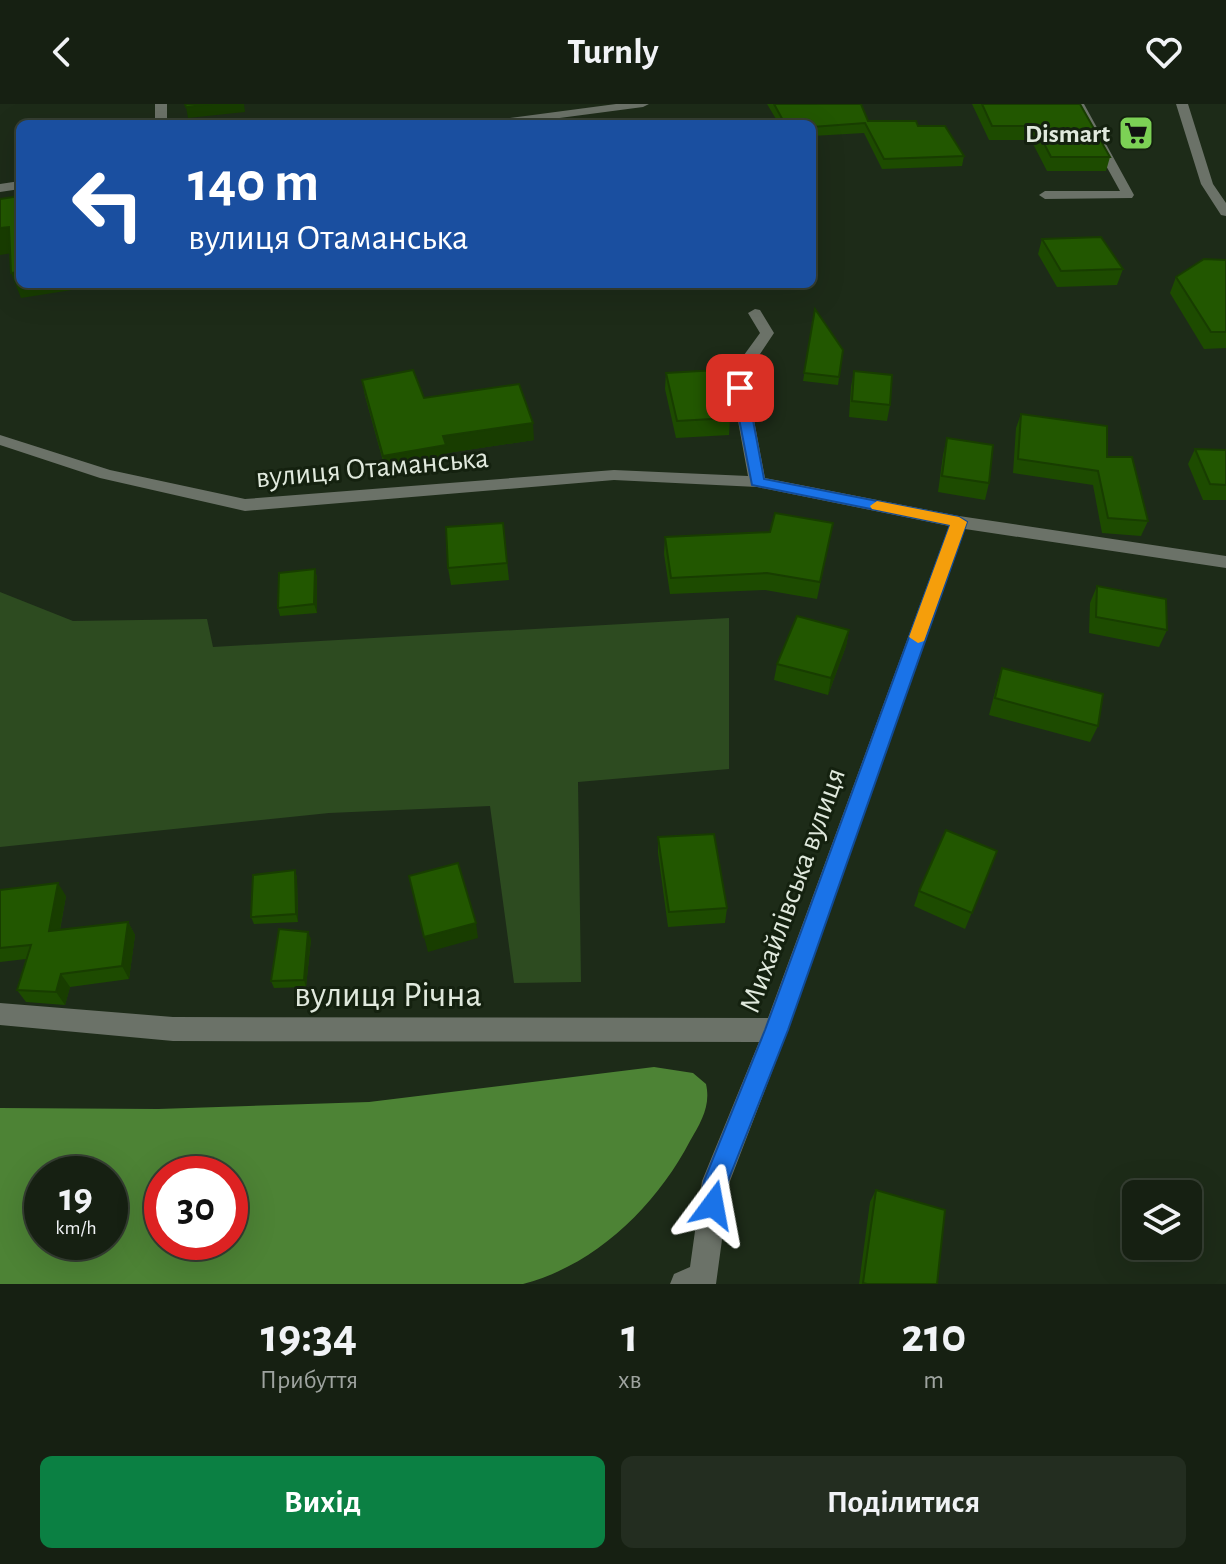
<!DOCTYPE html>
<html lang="uk">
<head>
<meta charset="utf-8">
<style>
	body { margin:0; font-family:"Alegreya Sans",sans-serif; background:#232d20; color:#f1f3f6; height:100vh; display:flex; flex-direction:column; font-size:30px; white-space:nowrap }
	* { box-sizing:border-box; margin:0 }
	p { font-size:26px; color:#9ea39f }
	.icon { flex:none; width:44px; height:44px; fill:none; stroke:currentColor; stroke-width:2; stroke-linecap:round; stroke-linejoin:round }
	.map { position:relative; height:1180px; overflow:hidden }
	.drawer { display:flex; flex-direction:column; background:#162012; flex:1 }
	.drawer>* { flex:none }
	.guide { position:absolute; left:16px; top:16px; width:800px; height:168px; border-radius:12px; box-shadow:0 8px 32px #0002,0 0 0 2px #353e32; background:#1a4fa0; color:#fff; overflow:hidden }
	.buttons { position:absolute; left:1122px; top:1076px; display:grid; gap:16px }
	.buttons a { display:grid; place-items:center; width:80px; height:80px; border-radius:12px; background:#162012; box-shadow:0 8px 32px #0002,0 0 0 2px #353e32; font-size:40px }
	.speed { position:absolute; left:24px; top:1052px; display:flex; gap:16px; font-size:40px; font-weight:700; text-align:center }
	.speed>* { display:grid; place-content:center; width:104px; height:104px; border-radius:50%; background:#162012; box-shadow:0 8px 32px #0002,0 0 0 2px #353e32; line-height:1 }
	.speed small { font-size:20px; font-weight:400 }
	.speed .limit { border:12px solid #d22; background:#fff; color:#111 }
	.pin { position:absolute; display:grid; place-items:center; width:68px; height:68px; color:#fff; margin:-34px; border-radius:16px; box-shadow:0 4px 12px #0006 }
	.me { position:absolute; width:88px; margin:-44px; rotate:13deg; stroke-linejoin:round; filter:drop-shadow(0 0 6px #0008) }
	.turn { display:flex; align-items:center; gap:28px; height:168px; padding:0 40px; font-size:36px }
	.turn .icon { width:104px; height:104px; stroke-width:2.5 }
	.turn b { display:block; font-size:56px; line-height:68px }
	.eta { display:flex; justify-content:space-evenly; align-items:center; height:136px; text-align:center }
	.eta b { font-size:48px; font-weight:600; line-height:56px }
	.action { display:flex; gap:16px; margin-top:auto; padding:16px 40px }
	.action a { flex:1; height:92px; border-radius:12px; background:#0b8043; color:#fff; font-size:32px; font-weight:600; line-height:92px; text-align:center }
	.action a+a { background:#232d20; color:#f1f3f6 }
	header { display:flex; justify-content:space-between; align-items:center; height:104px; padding:0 40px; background:#162012; font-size:36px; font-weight:600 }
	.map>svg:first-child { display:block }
	.green { fill:#2d4b20 }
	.water { fill:#4d8335; fill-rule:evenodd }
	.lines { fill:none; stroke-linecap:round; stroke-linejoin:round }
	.minor { fill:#6b7268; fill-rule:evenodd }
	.wall { fill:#1d4b00 }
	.shaded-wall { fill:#183d00 }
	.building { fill:#225700; stroke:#183d00; stroke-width:2 }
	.route { fill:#1a73e8; stroke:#114b97; stroke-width:2 }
	.slow { fill:#f59e0b }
	.labels { text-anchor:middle; stroke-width:6; stroke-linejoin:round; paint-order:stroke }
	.far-poi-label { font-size:26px; font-weight:bold; fill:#e0e9dd; stroke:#14210f; text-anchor:end }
	.street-label { font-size:30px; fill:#e0e9dd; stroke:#14210f }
	.near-street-label { font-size:36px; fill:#e0e9dd; stroke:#14210f }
</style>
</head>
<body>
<header><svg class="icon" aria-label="back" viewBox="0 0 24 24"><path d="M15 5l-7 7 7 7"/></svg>Turnly<svg class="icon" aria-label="heart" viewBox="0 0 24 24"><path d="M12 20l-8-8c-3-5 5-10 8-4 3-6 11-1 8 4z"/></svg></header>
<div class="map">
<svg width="1226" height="1180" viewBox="0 0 1226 1180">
	<rect width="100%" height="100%" fill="#1d2b18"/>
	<polygon class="green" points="0,488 73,517 207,515 213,543 729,514 729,665 578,678 581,878 514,879 490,702 329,709 0,743"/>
	<path class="water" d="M 654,963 L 693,969 L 706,980 C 711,1002 701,1018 690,1037 C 656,1102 596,1161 523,1180 L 0,1180 L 0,1004 L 158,1005 L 369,998 ZM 42,1070 L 110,1070 L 110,1138 L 42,1138 ZM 162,1070 L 230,1070 L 230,1138 L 162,1138 Z"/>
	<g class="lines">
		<g class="minor">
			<rect x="155" y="0" width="12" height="20"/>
			<polygon points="616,0 649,0 643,3 514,20 481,20 487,17"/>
			<polygon points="1072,0 1084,0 1134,91 1132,94 1045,95 1039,91 1045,87 1120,87"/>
			<polygon points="1176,0 1188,0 1213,80 1226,99 1226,112 1221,111 1201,80"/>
			<polygon points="20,77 20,85 0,88 0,80"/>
			<polygon points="755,205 760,206 774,229 752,262 748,284 765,374 959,412 1226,452 1226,464 965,425 788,926 730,1077 716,1180 670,1180 674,1170 690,1163 702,1077 759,938 173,937 0,921 0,899 173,913 768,914 949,422 757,383 614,376 245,407 100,374 0,341 0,331 110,366 245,395 614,366 748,372 732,284 736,262 760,229 748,209"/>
		</g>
	</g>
	<g class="wall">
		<polygon points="767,0 861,0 868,17 918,22 964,52 962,62 882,65 864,29 812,32 812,20 779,20"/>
		<polygon points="972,0 1080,0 1110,53 1106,67 1047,67 1031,36 989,36"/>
		<polygon points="1042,135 1123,165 1117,181 1057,183 1038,150"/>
		<polygon points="1226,156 1226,244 1204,245 1170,189 1176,173"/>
		<polygon points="815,205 843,246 838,281 803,277"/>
		<polygon points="854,267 890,301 887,317 849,313 851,283"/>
		<polygon points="666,269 730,314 729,331 676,334 665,285"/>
		<polygon points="362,276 424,294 534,336 447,349 448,357 386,368 365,292"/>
		<polygon points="1021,310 1107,353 1148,417 1141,432 1102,429 1093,381 1013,369 1016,324"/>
		<polygon points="947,334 989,379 985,396 938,388 943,351"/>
		<polygon points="1195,345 1226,346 1226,396 1203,396 1188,360"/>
		<polygon points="503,419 509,476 451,481 448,464"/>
		<polygon points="833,419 817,495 765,486 670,490 664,450 665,433 770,428"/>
		<polygon points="315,465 317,474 317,509 280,512 278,504"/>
		<polygon points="1097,482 1167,526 1159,543 1089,529 1090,499"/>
		<polygon points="849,526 846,542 828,591 774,576 777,560"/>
		<polygon points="1002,564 1098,622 1090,638 989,611 997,580"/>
		<polygon points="658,733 727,804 725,819 668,823 658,749"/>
		<polygon points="997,747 965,825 914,802 919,787"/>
		<polygon points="295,766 297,774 298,818 254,820 251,813"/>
		<polygon points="0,786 66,792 60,826 128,818 135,831 129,875 70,883 65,901 26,898 17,886 26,855 0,858"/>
		<polygon points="311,835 306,883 274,884 271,877"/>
		<polygon points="876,1086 937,1180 859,1180 870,1098"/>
	</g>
	<g class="shaded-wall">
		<polygon points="212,0 244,0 245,8 188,14 186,3"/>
		<polygon points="9,123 19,148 0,151 0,124"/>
		<polygon points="20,168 20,180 97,180 97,182 21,194 11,169"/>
		<polygon points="533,319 534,336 447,349 448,357 386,368 383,352 443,332"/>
		<polygon points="315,465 317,474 317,509 314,500"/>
		<polygon points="849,526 846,542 828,591 831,574"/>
		<polygon points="295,766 297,774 298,818 296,810"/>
		<polygon points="58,779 66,792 57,840 49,827"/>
		<polygon points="128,818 135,831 129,875 122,862"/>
		<polygon points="476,819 478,834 428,848 424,833"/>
		<polygon points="308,828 311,835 306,883 304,876"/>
		<polygon points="61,870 70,883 65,901 56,888"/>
	</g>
	<g class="building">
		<polygon points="185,0 212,0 186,3"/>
		<polygon points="774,0 861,0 868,17 916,17 918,22 945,22 964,52 884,55 865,19 812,23 812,20 785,20"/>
		<polygon points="982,0 1080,0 1110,53 1051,53 1035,22 992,22"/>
		<polygon points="20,92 20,168 11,169 9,123 0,124 0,95"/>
		<polygon points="1101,133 1123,165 1061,167 1042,135"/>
		<polygon points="1204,155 1226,156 1226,228 1211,228 1176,173"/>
		<polygon points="815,205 843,246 839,273 804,269"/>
		<polygon points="413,266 424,294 519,280 533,319 443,332 446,341 383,352 362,276"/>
		<polygon points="717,266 730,314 677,317 666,269"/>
		<polygon points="854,267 892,271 890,301 852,297"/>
		<polygon points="1021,310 1107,322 1107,353 1132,353 1148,417 1108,414 1098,367 1018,355"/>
		<polygon points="947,334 993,341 989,379 942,372"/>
		<polygon points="1195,345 1226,346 1226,381 1210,380"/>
		<polygon points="775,409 833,419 820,478 767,469 671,474 665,433 770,428"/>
		<polygon points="503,419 507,459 448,464 446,423"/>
		<polygon points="315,465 314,500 278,504 279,469"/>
		<polygon points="1097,482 1166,495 1167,526 1096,513"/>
		<polygon points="797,512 849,526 831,574 777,560"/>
		<polygon points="1002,564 1103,590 1098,622 995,594"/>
		<polygon points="946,726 997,747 972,809 919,787"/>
		<polygon points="714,730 727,804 669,808 658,733"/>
		<polygon points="458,759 476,819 424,833 409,772"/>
		<polygon points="295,766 296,810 251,813 253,771"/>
		<polygon points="58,779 49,827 128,818 122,862 61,870 56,888 17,886 31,841 0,844 0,786"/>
		<polygon points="279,825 308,828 304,876 271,877"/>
		<polygon points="876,1086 945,1106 937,1180 867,1180 863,1179"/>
	</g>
	<polygon class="route" points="740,280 747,284 764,375 959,413 967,418 788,926 728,1077 722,1110 713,1114 704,1110 700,1101 704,1077 765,926 950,421 752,381 733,284"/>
	<polygon class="slow" points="877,397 959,413 967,418 924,537 918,539 909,533 950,421 872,405 870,402"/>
	<defs>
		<symbol id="supermarket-square" viewBox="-11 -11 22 22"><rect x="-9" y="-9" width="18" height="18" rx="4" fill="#7cd155" stroke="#14210f"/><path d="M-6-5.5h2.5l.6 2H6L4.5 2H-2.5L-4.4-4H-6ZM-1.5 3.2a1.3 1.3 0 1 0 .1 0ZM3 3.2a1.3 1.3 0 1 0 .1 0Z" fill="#111"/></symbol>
	</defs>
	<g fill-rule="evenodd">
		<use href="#supermarket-square" x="1116" y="9" width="40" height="40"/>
	</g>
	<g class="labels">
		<g class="far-poi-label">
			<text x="1110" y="38">Dismart</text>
		</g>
		<g class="street-label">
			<text transform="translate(372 363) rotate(-5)" y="10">вулиця Отаманська</text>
			<text transform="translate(792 786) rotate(-70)" y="10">Михайлівська вулиця</text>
		</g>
		<g class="near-street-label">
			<text x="388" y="902">вулиця Річна</text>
		</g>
	</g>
</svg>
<div class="buttons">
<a><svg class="icon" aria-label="layers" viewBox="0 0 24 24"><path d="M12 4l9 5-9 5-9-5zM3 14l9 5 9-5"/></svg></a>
</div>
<div class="speed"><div>19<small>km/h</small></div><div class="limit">30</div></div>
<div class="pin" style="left:740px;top:284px;background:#d93025"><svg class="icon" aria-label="arrive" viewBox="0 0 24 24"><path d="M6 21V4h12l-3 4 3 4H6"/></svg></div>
<svg class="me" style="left:713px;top:1101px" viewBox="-20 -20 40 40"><path d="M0-17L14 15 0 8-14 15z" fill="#1a73e8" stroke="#fff" stroke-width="4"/></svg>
<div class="guide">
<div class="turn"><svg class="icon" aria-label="left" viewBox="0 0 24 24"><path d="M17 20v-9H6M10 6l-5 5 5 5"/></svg><div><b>140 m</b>вулиця Отаманська</div></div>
</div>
</div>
<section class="drawer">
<div class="eta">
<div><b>19:34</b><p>Прибуття</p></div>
<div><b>1</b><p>хв</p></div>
<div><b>210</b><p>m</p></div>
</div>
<div class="action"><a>Вихід</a><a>Поділитися</a></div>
</section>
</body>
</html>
